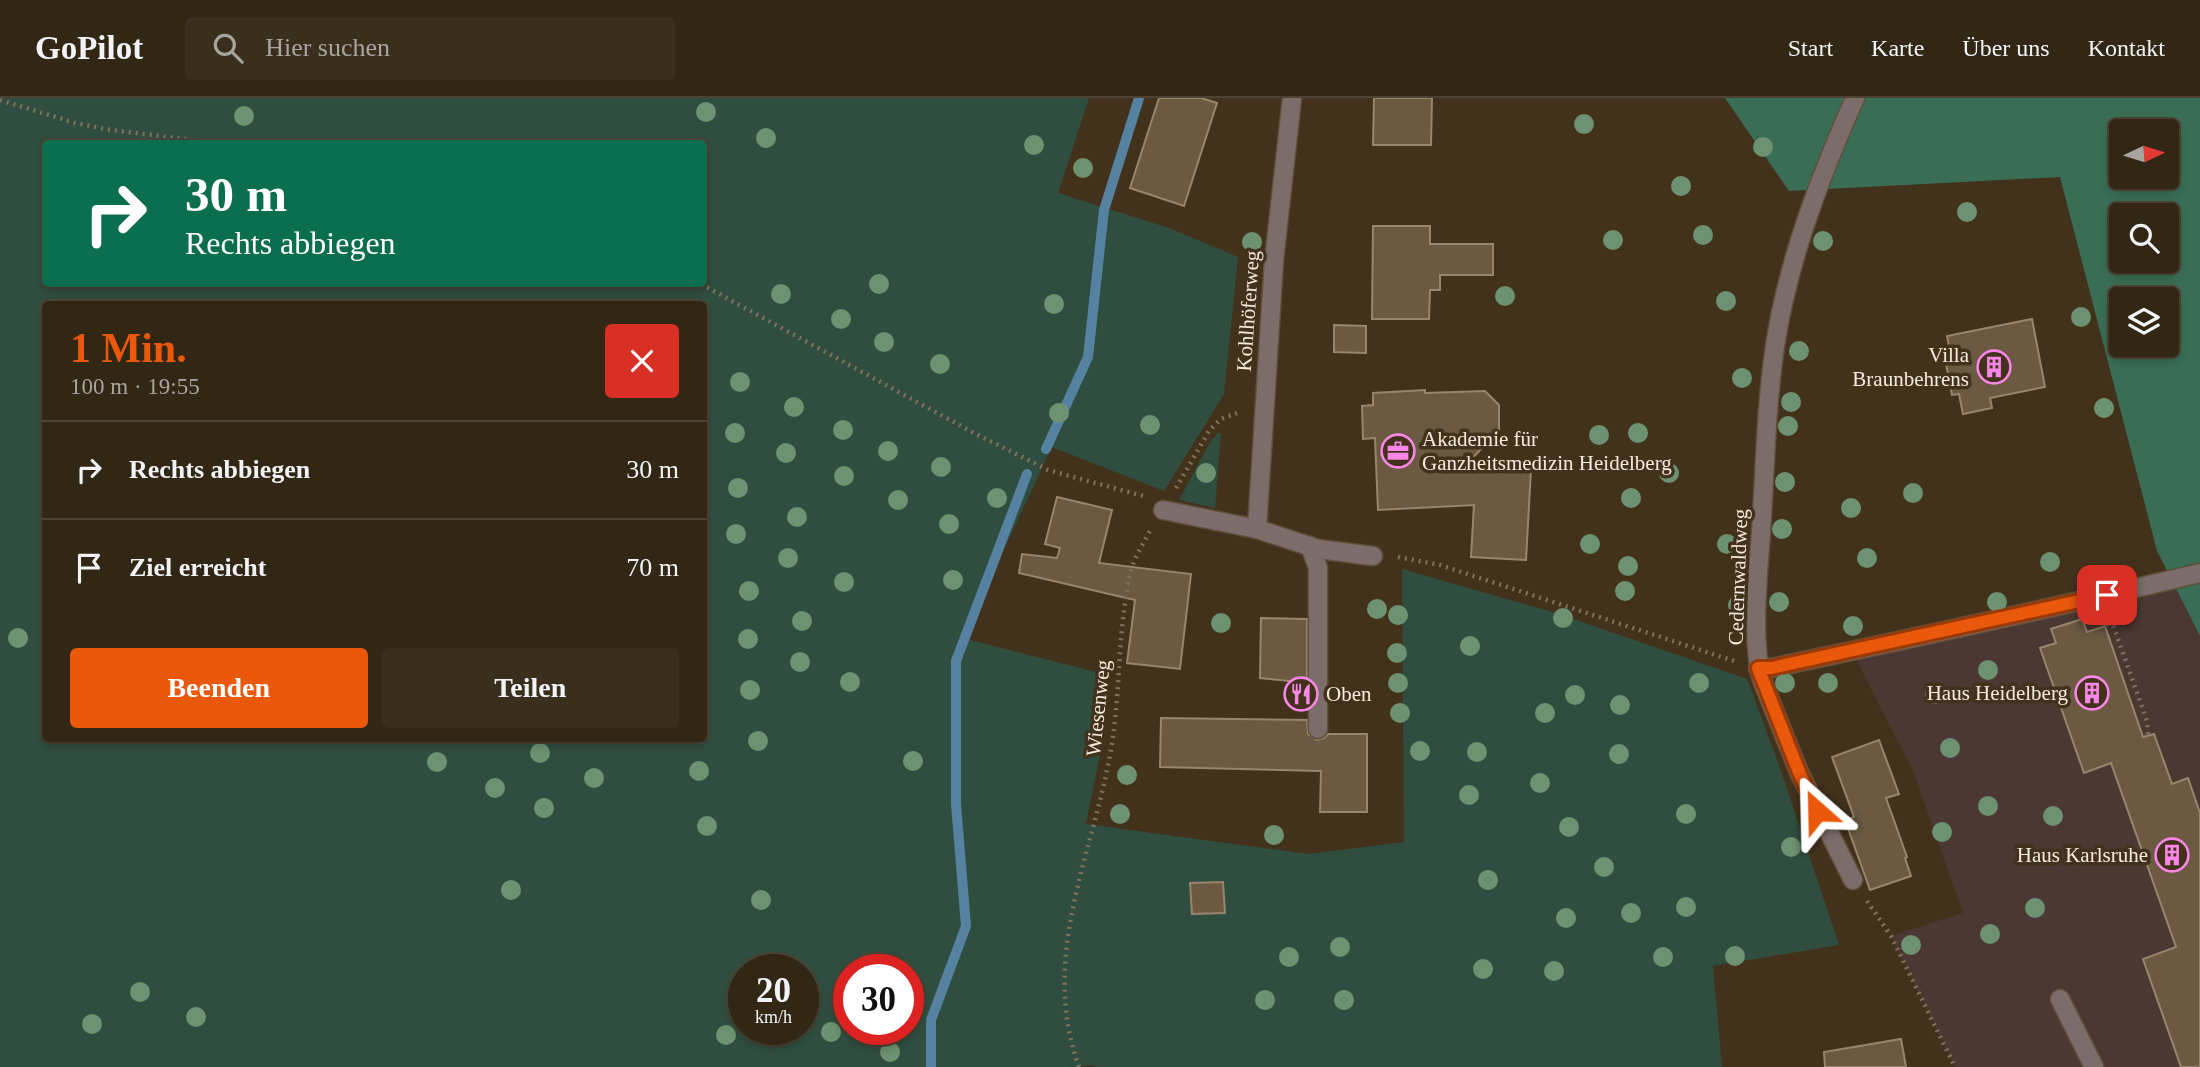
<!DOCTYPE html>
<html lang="de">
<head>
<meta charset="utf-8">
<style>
	body { margin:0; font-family:Georgia,serif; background:#3a2e1d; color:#f1f3f6; height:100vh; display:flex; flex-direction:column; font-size:26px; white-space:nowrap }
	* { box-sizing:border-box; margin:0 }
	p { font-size:23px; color:#a8a5a0 }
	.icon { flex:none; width:38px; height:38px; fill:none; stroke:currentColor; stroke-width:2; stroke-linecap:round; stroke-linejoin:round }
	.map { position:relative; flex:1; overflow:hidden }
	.panel { position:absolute; left:42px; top:203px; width:665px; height:441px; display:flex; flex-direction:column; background:#322614; border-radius:7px; box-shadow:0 4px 10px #0003,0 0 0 2px #4d4334 }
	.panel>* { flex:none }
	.hud { position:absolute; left:42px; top:42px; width:665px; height:147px; border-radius:7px; box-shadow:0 4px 10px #0003,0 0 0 2px #4d4334; background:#0b6e4f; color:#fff; overflow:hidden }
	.needle { width:46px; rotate:86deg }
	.buttons { position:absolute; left:2109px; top:21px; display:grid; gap:14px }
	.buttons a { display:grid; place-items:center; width:70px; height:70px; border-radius:7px; background:#322614; box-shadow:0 4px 10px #0003,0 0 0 2px #4d4334; font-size:35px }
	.speed { position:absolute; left:728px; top:856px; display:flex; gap:14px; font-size:35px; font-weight:700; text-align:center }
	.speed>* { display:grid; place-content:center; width:91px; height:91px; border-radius:50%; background:#322614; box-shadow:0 4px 10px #0003,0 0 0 2px #4d4334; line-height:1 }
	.speed small { font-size:18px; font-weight:400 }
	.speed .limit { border:10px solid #d22; background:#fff; color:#111 }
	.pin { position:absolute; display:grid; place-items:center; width:60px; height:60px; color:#fff; margin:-30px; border-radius:14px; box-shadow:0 4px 10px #0006 }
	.me { position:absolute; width:77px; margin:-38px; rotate:335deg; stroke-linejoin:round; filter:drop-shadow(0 0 5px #0008) }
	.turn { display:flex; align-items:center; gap:24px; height:147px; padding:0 28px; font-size:32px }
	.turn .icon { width:91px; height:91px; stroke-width:2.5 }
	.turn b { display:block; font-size:49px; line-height:60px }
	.round { display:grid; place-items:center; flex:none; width:74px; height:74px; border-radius:7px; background:#3a2e1d }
	.headline { display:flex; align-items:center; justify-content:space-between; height:119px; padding:0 28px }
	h1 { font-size:42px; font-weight:800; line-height:52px; color:#ea580c }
	.primary-button { display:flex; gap:14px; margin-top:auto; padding:14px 28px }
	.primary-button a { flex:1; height:80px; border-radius:7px; background:#ea580c; color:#fff; font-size:28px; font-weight:800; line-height:80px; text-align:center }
	.primary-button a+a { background:#3a2e1d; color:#f1f3f6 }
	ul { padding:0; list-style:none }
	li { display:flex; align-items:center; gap:21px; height:98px; padding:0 28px; border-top:2px solid #4d4334 }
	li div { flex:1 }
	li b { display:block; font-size:26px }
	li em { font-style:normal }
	header { display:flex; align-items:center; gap:42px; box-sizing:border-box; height:98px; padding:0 35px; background:#322614; border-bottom:2px solid #4d4334 }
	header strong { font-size:33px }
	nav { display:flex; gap:38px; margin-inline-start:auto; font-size:24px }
	.search { width:490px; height:63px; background:#3a2e1d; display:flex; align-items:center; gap:18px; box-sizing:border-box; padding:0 24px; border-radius:7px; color:#a8a5a0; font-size:26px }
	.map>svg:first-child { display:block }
	.medical { fill:#4c3833 }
	.green { fill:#304e3f; fill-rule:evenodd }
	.forest { fill:#3a6d55; fill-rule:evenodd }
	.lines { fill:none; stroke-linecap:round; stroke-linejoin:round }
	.stream { stroke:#5682a1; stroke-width:10 }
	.building { fill:#6b5941; stroke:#99856c; stroke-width:2 }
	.service-casing { stroke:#604f3a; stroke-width:21 }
	.minor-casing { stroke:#604f3a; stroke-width:21 }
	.path { stroke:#80715d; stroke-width:4.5; stroke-dasharray:2 5; stroke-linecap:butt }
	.service { stroke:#7c6d6a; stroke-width:18 }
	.minor { stroke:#7c6d6a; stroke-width:18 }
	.tree { fill:#6d9271 }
	.route-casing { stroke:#983908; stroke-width:18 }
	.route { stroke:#ea580c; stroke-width:12 }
	.labels { text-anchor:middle; stroke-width:7; stroke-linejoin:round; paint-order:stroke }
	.street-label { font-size:21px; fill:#f6eadd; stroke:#43321b }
	.poi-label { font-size:21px; fill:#f6eadd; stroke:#43321b; text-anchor:end }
</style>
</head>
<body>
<header>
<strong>GoPilot</strong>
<div class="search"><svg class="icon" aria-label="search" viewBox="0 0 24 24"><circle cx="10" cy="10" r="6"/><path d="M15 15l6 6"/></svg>Hier suchen</div>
<nav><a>Start</a><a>Karte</a><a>Über uns</a><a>Kontakt</a></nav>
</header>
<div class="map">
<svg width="2200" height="969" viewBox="0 0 2200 969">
	<rect width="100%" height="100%" fill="#43321b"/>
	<polygon class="medical" points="2200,475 2200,969 1955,969 1891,838 1963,815 1914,675 1852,553"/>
	<g class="green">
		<path d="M 0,0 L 1089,0 L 1058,95 L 1169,130 L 1238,159 L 1224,296 L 1164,393 L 1052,349 L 962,540 L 1108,577 L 1101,651 L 1086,726 L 1308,756 L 1404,744 L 1402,471 L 1556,515 L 1747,581 L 1779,667 L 1839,847 L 1713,868 L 1722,969 L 1091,969 L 1097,967 L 1069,969 L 0,969 ZM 46,46 L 704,46 L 704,186 L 46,186 ZM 46,206 L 704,206 L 704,640 L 46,640 ZM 744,872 L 803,872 L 803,931 L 744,931 ZM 849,872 L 908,872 L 908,931 L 849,931 Z"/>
		<polygon points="1218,335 1221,335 1215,410 1179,402 1209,346"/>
	</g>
	<path class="forest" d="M 1725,0 L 2200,0 L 2200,538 L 2157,453 L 2060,79 L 1789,93 ZM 2121,33 L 2166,33 L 2166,79 L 2121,79 ZM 2121,117 L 2166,117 L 2166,163 L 2121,163 ZM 2121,201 L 2166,201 L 2166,247 L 2121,247 Z"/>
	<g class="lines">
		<g class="stream">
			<polyline points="1046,351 1088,259 1104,112 1139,0"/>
			<polyline points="931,969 931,922 966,828 956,706 956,563 1027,376"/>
		</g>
	</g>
	<g class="building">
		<polygon points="1159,0 1201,0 1217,5 1184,108 1130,90"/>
		<polygon points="1374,0 1432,0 1431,47 1373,47"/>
		<polygon points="1373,128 1430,128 1430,146 1493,146 1493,177 1440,177 1440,192 1430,192 1429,221 1372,221"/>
		<polygon points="2032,221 2045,289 1990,300 1992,310 1963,316 1959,296 1952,297 1943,250 1949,249 1947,238"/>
		<polygon points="1334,227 1366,228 1366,255 1334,254"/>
		<polygon points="1425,292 1425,295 1485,293 1499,307 1499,332 1466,367 1531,371 1526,462 1471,459 1474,407 1378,412 1375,340 1363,341 1362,308 1373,307 1373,295"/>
		<polygon points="1057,399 1112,412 1099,465 1191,476 1180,571 1127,565 1135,502 1019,475 1022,456 1057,460 1060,450 1045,446"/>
		<polygon points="1261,520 1307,521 1307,585 1260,580"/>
		<polygon points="2082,521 2087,534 2105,528 2143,639 2154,636 2172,686 2188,680 2200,715 2200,969 2181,969 2143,861 2176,849 2111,665 2084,675 2040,550 2056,545 2051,531"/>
		<polygon points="1161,620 1307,622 1308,636 1317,642 1324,640 1328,636 1367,636 1367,714 1320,714 1321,673 1160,669"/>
		<polygon points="1879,642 1899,696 1886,700 1907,759 1905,760 1911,778 1870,792 1845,722 1854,719 1832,659"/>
		<polygon points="1223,784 1225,815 1192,816 1190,785"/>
		<polygon points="1901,941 1906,969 1825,969 1824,954"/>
	</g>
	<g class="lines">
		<defs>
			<g id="service">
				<polyline points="1310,448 1318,470 1318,631"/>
				<path d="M 1758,570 L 1771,570 C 1915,540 2058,509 2200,475"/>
				<polyline points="2060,901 2094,969"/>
			</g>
			<g id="minor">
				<polyline points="1163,412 1257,431 1318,451 1373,458"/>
				<polyline points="1257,431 1274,162 1292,0"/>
				<path d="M 1853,782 L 1799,674 L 1762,582 C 1751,541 1758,477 1761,434 C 1765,372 1766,309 1775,248 C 1788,162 1820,79 1855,0"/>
			</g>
		</defs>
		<use href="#service" class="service-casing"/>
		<use href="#minor" class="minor-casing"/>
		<g class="path">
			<polyline points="0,2 75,25 111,32 224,46"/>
			<polyline points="701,186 972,334 1048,372 1143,398"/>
			<polyline points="1176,390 1209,333 1221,321 1237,315"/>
			<polyline points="1398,459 1440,467 1734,563"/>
			<polyline points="2107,526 2113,527 2147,623 2148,638"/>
			<polyline points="1867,803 1891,838 1955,969"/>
			<path d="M 1079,969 C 1039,858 1093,758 1111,651 C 1119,606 1118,559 1124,513 C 1126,498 1128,481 1133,466 C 1137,455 1144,444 1150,433"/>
			<polyline points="2196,969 2200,967"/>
		</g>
		<use href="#service" class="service"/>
		<use href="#minor" class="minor"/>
	</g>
	<g class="tree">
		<circle cx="706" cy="14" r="10"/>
		<circle cx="244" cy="18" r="10"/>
		<circle cx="1584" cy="26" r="10"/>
		<circle cx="766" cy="40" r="10"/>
		<circle cx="1034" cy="47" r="10"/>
		<circle cx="1763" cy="49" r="10"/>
		<circle cx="1083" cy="70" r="10"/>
		<circle cx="1681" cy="88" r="10"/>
		<circle cx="1967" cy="114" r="10"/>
		<circle cx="1703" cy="137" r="10"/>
		<circle cx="1613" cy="142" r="10"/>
		<circle cx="1823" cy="143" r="10"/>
		<circle cx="1252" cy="144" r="10"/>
		<circle cx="879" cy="186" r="10"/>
		<circle cx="781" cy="196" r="10"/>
		<circle cx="1505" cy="198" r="10"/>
		<circle cx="1726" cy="203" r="10"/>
		<circle cx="1054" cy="206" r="10"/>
		<circle cx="2081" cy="219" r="10"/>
		<circle cx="841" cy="221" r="10"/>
		<circle cx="884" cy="244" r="10"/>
		<circle cx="1799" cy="253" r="10"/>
		<circle cx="940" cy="266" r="10"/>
		<circle cx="1742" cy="280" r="10"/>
		<circle cx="740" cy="284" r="10"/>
		<circle cx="1791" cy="304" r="10"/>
		<circle cx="794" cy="309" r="10"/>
		<circle cx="2104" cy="310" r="10"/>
		<circle cx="1059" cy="315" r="10"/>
		<circle cx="1150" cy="327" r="10"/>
		<circle cx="1788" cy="328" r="10"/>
		<circle cx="843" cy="332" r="10"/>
		<circle cx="735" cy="335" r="10"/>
		<circle cx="1638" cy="335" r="10"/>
		<circle cx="1599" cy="337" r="10"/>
		<circle cx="888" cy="353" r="10"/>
		<circle cx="786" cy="355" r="10"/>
		<circle cx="941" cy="369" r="10"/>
		<circle cx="1206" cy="375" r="10"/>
		<circle cx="1669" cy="375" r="10"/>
		<circle cx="844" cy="378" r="10"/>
		<circle cx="1785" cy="384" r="10"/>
		<circle cx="738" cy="390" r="10"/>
		<circle cx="1913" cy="395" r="10"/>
		<circle cx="997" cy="400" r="10"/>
		<circle cx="1631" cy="400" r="10"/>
		<circle cx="898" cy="402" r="10"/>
		<circle cx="1851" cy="410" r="10"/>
		<circle cx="797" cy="419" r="10"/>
		<circle cx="949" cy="426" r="10"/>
		<circle cx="1782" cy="431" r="10"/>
		<circle cx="736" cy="436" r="10"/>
		<circle cx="1590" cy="446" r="10"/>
		<circle cx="1727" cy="446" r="10"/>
		<circle cx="788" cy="460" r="10"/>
		<circle cx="1867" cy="460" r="10"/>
		<circle cx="2050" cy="464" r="10"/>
		<circle cx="1628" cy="468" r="10"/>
		<circle cx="953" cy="482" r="10"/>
		<circle cx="844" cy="484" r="10"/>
		<circle cx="749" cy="493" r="10"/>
		<circle cx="1625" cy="493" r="10"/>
		<circle cx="1779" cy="504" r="10"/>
		<circle cx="1997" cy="504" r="10"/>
		<circle cx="1738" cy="507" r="10"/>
		<circle cx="1377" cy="511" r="10"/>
		<circle cx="1398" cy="517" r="10"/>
		<circle cx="1563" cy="520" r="10"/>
		<circle cx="802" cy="523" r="10"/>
		<circle cx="1221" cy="525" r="10"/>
		<circle cx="1853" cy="528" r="10"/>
		<circle cx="18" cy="540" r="10"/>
		<circle cx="748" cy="541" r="10"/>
		<circle cx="1470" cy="548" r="10"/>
		<circle cx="1397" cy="555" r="10"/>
		<circle cx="800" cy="564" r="10"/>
		<circle cx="1988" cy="572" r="10"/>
		<circle cx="850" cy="584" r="10"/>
		<circle cx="1398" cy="585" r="10"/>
		<circle cx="1699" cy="585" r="10"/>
		<circle cx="1785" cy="585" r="10"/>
		<circle cx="1828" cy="585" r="10"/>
		<circle cx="750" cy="592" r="10"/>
		<circle cx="1935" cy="596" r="10"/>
		<circle cx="1575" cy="597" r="10"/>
		<circle cx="1620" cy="607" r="10"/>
		<circle cx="1400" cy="615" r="10"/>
		<circle cx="1545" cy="615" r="10"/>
		<circle cx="758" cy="643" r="10"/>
		<circle cx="1950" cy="650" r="10"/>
		<circle cx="1420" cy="653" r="10"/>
		<circle cx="1477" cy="654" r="10"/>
		<circle cx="540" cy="655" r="10"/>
		<circle cx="1619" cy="656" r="10"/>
		<circle cx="913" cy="663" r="10"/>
		<circle cx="437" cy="664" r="10"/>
		<circle cx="699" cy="673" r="10"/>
		<circle cx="1127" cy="677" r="10"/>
		<circle cx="594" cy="680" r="10"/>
		<circle cx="1540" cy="685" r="10"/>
		<circle cx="495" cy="690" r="10"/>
		<circle cx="1469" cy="697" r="10"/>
		<circle cx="1988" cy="708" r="10"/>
		<circle cx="544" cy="710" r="10"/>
		<circle cx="1120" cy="716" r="10"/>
		<circle cx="1686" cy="716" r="10"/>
		<circle cx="2053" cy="718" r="10"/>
		<circle cx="707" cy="728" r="10"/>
		<circle cx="1569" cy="729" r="10"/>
		<circle cx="1942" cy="734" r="10"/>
		<circle cx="1274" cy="737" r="10"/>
		<circle cx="1791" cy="749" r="10"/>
		<circle cx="1604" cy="769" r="10"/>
		<circle cx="1488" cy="782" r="10"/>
		<circle cx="511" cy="792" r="10"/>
		<circle cx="761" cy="802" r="10"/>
		<circle cx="1686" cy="809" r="10"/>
		<circle cx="2035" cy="810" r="10"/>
		<circle cx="1631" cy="815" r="10"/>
		<circle cx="1566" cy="820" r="10"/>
		<circle cx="1990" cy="836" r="10"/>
		<circle cx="1911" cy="847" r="10"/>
		<circle cx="1340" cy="849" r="10"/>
		<circle cx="1735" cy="858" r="10"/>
		<circle cx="1289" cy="859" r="10"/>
		<circle cx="1663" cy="859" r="10"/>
		<circle cx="1483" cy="871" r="10"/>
		<circle cx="1554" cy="873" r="10"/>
		<circle cx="140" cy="894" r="10"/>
		<circle cx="1265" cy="902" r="10"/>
		<circle cx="1344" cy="902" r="10"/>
		<circle cx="196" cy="919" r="10"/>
		<circle cx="92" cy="926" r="10"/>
		<circle cx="831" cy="934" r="10"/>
		<circle cx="726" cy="937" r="10"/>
		<circle cx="890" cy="954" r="10"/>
	</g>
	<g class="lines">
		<defs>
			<polyline id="route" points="1817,713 1799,674 1758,570 1771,570 2107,497"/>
		</defs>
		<use href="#route" class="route-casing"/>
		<use href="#route" class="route"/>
	</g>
	<defs>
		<symbol id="building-ring" viewBox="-11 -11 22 22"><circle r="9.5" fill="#43321b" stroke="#fa87e7" stroke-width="1.5"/><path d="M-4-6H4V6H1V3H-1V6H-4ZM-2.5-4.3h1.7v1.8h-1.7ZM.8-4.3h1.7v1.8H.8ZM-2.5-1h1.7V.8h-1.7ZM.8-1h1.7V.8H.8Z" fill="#fa87e7"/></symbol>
		<symbol id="office-ring" viewBox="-11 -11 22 22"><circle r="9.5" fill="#43321b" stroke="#fa87e7" stroke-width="1.5"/><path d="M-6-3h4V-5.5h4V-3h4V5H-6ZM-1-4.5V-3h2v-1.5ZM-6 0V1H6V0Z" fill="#fa87e7"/></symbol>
		<symbol id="restaurant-ring" viewBox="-11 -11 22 22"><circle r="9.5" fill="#43321b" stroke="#fa87e7" stroke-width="1.5"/><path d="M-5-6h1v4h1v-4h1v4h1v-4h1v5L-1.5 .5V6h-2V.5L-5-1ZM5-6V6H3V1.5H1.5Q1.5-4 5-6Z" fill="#fa87e7"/></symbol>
	</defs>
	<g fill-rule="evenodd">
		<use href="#building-ring" x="1975" y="250" width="38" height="38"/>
		<use href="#office-ring" x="1379" y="334" width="38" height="38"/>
		<use href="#building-ring" x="2073" y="576" width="38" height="38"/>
		<use href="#restaurant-ring" x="1282" y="577" width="38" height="38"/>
		<use href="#building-ring" x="2153" y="738" width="38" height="38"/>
	</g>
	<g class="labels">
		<g class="street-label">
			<text transform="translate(1248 213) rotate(-86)" y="7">Kohlhöferweg</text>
			<text transform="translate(1738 479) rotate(-88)" y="7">Cedernwaldweg</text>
			<text transform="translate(1098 610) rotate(-84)" y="7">Wiesenweg</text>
		</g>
		<g class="poi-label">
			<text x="1969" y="264">Villa<tspan x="1969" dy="24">Braunbehrens</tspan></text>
			<text x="1422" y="348" text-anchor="start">Akademie für<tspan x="1422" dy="24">Ganzheitsmedizin Heidelberg</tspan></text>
			<text x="2068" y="602">Haus Heidelberg</text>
			<text x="1326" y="603" text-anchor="start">Oben</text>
			<text x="2148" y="764">Haus Karlsruhe</text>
		</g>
	</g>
</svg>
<div class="buttons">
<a><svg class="needle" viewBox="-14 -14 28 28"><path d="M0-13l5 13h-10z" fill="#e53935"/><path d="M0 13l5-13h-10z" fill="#a8a5a0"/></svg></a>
<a><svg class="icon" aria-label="search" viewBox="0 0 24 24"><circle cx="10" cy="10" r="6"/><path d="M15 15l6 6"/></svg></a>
<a><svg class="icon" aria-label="layers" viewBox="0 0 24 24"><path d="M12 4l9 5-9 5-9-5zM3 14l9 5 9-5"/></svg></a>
</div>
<div class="speed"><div>20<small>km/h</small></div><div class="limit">30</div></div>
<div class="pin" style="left:2107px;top:497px;background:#d93025"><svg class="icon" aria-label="arrive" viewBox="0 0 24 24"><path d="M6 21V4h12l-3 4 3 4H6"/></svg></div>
<svg class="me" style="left:1817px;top:713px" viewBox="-20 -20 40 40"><path d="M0-17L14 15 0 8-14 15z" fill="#ea580c" stroke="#fff" stroke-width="4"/></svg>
<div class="hud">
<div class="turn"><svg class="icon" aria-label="right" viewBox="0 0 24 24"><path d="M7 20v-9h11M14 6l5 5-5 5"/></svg><div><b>30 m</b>Rechts abbiegen</div></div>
</div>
<section class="panel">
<div class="headline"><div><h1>1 Min.</h1><p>100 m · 19:55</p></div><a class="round" style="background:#d93025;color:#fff"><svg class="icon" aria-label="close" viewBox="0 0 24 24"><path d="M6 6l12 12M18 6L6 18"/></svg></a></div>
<ul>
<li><svg class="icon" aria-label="right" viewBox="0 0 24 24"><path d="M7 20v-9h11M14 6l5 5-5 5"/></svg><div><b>Rechts abbiegen</b></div><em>30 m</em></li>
<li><svg class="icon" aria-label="arrive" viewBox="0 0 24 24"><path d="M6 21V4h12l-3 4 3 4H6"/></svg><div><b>Ziel erreicht</b></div><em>70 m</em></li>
</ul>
<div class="primary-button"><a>Beenden</a><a>Teilen</a></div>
</section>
</div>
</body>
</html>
